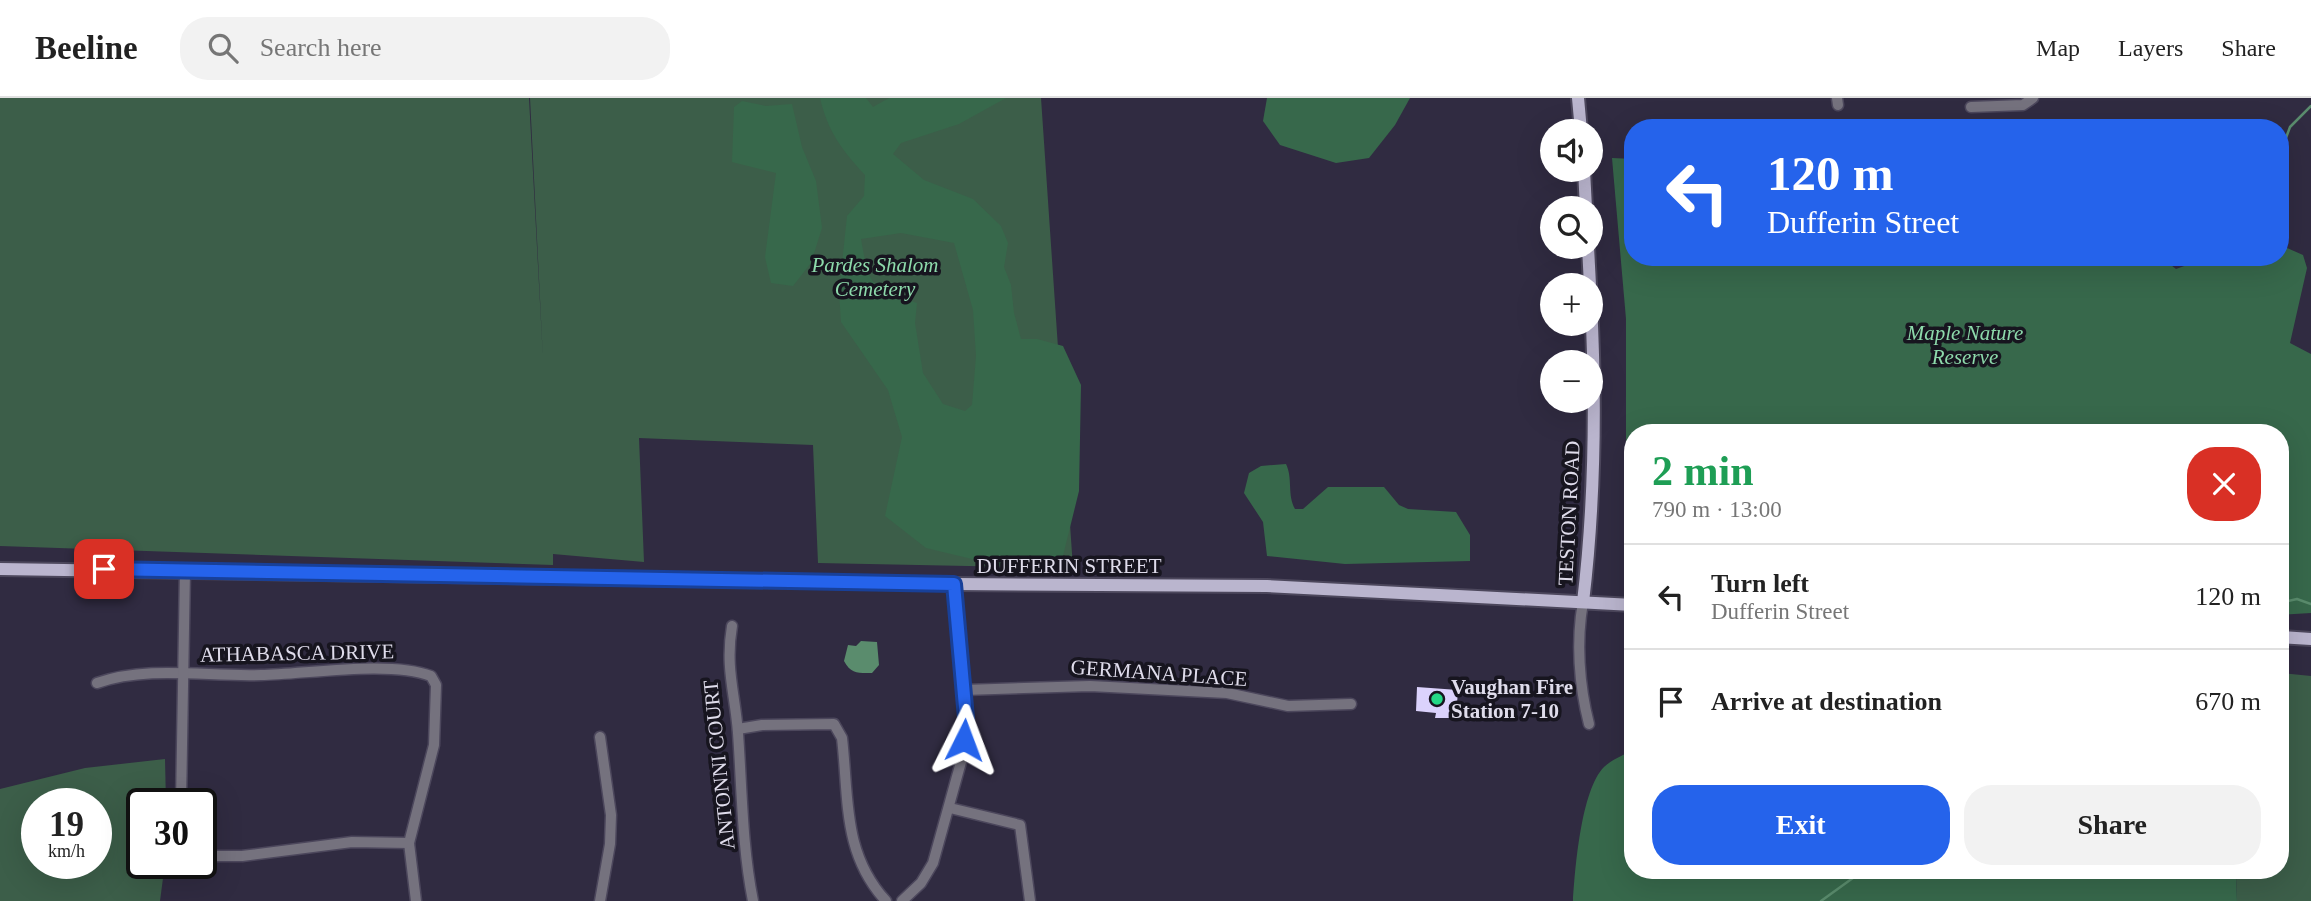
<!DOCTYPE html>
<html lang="en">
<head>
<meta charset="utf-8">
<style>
	body { margin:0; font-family:"Times New Roman",serif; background:#f2f2f2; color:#222; height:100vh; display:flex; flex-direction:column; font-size:26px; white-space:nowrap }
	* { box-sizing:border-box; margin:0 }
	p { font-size:23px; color:#767676 }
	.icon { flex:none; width:38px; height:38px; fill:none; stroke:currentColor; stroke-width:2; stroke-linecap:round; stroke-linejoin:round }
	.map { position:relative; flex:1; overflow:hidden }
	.side { position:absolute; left:1624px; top:326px; width:665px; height:455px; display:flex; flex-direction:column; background:#fff; border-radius:28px; box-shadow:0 7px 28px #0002 }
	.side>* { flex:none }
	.top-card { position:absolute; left:1624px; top:21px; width:665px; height:147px; border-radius:28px; box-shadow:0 7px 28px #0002; background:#2563eb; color:#fff; overflow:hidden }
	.tools { position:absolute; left:1540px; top:21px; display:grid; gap:14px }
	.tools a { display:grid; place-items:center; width:63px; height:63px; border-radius:50%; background:#fff; box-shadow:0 7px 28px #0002; font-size:35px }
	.speed { position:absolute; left:21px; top:690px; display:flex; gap:14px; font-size:35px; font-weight:700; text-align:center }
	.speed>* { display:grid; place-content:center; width:91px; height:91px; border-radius:50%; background:#fff; box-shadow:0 7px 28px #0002; line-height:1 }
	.speed small { font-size:18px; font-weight:400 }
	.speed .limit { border:4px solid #111; border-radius:10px; background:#fff; color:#111 }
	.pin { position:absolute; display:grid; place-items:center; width:60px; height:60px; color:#fff; margin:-30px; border-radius:14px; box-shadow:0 4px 10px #0006 }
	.me { position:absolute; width:77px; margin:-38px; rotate:3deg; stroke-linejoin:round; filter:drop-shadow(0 0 5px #0008) }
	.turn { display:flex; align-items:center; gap:24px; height:147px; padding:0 28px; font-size:32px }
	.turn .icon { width:91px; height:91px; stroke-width:2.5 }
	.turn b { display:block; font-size:49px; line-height:60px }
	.round { display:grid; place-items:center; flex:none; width:74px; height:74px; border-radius:28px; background:#f2f2f2 }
	.overview { display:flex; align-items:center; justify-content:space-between; height:119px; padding:0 28px }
	h1 { font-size:42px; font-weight:600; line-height:52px; color:#1e9e55 }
	.button { display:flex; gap:14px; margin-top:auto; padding:14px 28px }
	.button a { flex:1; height:80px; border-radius:28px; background:#2563eb; color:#fff; font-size:28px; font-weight:600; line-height:80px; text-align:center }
	.button a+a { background:#f2f2f2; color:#222 }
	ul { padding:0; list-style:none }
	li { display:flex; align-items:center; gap:21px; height:105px; padding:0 28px; border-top:2px solid #e0e0e0 }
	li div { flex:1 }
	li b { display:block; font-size:26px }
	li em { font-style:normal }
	header { display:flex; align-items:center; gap:42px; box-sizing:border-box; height:98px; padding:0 35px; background:#fff; border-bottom:2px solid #e0e0e0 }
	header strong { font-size:33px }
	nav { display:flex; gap:38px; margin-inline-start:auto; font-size:24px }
	.search { width:490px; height:63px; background:#f2f2f2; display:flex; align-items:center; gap:18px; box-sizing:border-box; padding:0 24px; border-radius:28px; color:#767676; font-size:26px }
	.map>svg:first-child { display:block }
	.green { fill:#3c5e49; fill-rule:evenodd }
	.forest { fill:#37684b; fill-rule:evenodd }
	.water { fill:#5a8c6d }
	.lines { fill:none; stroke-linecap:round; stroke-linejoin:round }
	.stream { stroke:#5a8c6d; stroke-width:2.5 }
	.building { fill:#dbd2fc }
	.minor-casing { stroke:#4c475c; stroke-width:13 }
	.major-casing { stroke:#4c475c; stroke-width:16 }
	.minor { stroke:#75727e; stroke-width:10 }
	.major { stroke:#bab5ce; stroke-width:12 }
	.route-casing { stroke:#184099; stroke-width:18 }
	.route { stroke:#2563eb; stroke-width:12 }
	.poi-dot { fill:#24d886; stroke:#17151f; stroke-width:2.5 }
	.labels { text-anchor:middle; stroke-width:7; stroke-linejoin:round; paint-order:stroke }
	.park-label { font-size:21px; font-style:italic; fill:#8ddaab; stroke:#17151f }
	.street-label { font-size:21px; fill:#dfdceb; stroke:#17151f }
	.poi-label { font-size:21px; font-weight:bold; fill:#dfdceb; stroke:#17151f; text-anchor:start }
</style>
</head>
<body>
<header>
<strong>Beeline</strong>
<div class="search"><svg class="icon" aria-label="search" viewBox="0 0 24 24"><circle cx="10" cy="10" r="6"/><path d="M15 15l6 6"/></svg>Search here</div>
<nav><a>Map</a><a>Layers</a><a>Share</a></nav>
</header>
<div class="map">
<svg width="2311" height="803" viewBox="0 0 2311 803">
	<rect width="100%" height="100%" fill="#302b41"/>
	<g class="green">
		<polygon points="0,0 529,0 543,261 530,0 1041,0 1073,470 818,465 813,347 639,340 644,464 553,456 553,467 0,448"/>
		<polygon points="2280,575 2311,578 2311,803 2237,803 2236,777 2226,772 2280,772"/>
		<path d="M 165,661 L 166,705 L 142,705 L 142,765 L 165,765 L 160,803 L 0,803 L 0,691 L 85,670 ZM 37,705 L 96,705 L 96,765 L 37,765 Z"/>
	</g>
	<g class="forest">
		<path d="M 820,0 L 866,0 L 873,9 L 889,0 L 1006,0 L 959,26 L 901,45 L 893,56 L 924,82 L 973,101 L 1001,128 L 1008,145 L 1004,169 L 1011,187 L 1014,215 L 1021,241 L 1037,241 L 1063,248 L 1081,287 L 1079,393 L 1059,474 L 993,466 L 926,450 L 885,418 L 902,339 L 888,292 L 841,224 L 839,194 L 847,118 L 864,98 L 865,77 C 842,52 828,34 820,0 ZM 901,135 L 954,145 L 973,212 L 976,258 L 972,307 L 965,313 L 943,306 L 923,275 L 915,225 L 917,205 C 870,189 870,191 861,141 Z"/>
		<polygon points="1267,0 1410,0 1395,27 1369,60 1336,65 1280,47 1263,23"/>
		<polygon points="742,3 766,8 792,6 802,49 816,83 822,130 811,165 793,188 771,185 765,159 776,75 732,64 734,9"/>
		<polygon points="1612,60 1633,61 1633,159 2161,159 2176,171 2209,159 2280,159 2280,147 2303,157 2307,170 2290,245 2311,256 2311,515 2280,517 2280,334 1633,334 1633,481 1626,481 1626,221"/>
		<path d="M 1286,366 C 1293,380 1287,397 1295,411 L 1303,411 L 1328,389 L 1384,389 L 1399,407 L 1408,411 L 1456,414 L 1470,437 L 1470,463 L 1345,466 L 1267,458 L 1263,424 L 1244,395 L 1249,375 L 1261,368 Z"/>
		<path d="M 1633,652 L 1633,772 L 2226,772 L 2236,776 L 2237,803 L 1573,803 C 1575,771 1581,692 1604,669 C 1611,662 1624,657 1633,652 Z"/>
	</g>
	<path class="water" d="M 861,543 L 877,544 L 879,567 L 872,575 C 858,575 851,576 844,563 L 848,547 L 856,548 Z"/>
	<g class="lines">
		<g class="stream">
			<polyline points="2280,56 2290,29 2311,8"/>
			<polyline points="2280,505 2297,501 2311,506"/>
			<polyline points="1821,803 1864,772"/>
		</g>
	</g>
	<polygon class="building" points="1417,589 1458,592 1456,620 1435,620 1436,615 1416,613"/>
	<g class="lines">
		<defs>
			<g id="minor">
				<polyline points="1837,0 1838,7"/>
				<polyline points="1971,9 2023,7 2033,0"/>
				<path d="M 1583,504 C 1576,543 1579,587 1589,626"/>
				<path d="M 732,528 C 725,570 735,595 738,635 C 742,691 742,748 753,803"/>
				<path d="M 97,585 C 149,567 207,579 261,577 C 307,576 390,562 431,578 L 436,587 L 434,647 L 409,745 L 416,803"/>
				<polyline points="964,592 1090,588 1227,595 1288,608 1351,606"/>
				<path d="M 738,631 L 762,627 L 834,626 L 842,640 C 849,700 842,755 886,803"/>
				<polyline points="600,639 611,717 610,746 600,803"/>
				<polyline points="181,705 185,472"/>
				<polyline points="950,710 1020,727 1030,803"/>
				<polyline points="201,758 242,758 352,744 409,745"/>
				<polyline points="902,803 921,785 933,765 961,664 966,620 954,486"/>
			</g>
			<g id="major">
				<polyline points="1578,0 1581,33"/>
				<polyline points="1584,72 1586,110"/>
				<polyline points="1588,149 1590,187"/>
				<polyline points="0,471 954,486 1267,488 1633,507"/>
				<path d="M 1583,504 C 1595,405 1596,304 1591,205"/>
				<polyline points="2280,539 2311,541"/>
			</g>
		</defs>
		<use href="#minor" class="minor-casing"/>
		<use href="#major" class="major-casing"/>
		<use href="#minor" class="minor"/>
		<use href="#major" class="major"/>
	</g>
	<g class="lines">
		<defs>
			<polyline id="route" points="104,471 954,486 966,620 964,642"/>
		</defs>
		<use href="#route" class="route-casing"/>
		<use href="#route" class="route"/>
	</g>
	<circle class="poi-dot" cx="1437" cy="601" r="7"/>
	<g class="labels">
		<g class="park-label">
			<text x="875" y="174">Pardes Shalom<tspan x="875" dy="24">Cemetery</tspan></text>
			<text x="1965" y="242">Maple Nature<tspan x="1965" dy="24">Reserve</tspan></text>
		</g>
		<g class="street-label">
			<text transform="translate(1569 415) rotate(-87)" y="7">TESTON ROAD</text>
			<text x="1069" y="475">DUFFERIN STREET</text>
			<text transform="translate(297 555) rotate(-1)" y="7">ATHABASCA DRIVE</text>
			<text transform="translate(1159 575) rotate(4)" y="7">GERMANA PLACE</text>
			<text transform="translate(719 667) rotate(-96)" y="7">ANTONNI COURT</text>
		</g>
		<g class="poi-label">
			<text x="1451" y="596">Vaughan Fire<tspan x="1451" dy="24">Station 7-10</tspan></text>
		</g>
	</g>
</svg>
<div class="tools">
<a><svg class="icon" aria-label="sound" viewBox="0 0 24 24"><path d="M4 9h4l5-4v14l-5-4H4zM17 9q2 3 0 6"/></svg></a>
<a><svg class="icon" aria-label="search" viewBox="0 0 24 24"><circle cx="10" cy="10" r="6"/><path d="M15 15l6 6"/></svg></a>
<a>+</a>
<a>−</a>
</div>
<div class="speed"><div>19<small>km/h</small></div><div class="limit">30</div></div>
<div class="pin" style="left:104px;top:471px;background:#d93025"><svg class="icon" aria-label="arrive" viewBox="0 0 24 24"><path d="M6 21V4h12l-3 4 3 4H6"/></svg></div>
<svg class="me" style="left:964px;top:642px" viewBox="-20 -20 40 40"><path d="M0-17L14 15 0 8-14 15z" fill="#2563eb" stroke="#fff" stroke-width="4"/></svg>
<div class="top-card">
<div class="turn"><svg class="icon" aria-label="left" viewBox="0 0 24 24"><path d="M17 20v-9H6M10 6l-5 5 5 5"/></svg><div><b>120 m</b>Dufferin Street</div></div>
</div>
<section class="side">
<div class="overview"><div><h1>2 min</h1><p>790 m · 13:00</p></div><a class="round" style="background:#d93025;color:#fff"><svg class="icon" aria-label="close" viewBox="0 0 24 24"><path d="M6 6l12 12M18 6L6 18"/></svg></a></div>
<ul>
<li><svg class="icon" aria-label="left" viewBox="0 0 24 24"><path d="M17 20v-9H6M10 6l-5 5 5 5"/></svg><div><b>Turn left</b><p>Dufferin Street</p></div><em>120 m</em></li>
<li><svg class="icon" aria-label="arrive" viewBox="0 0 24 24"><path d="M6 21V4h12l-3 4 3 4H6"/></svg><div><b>Arrive at destination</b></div><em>670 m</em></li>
</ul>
<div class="button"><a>Exit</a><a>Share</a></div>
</section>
</div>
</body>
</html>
